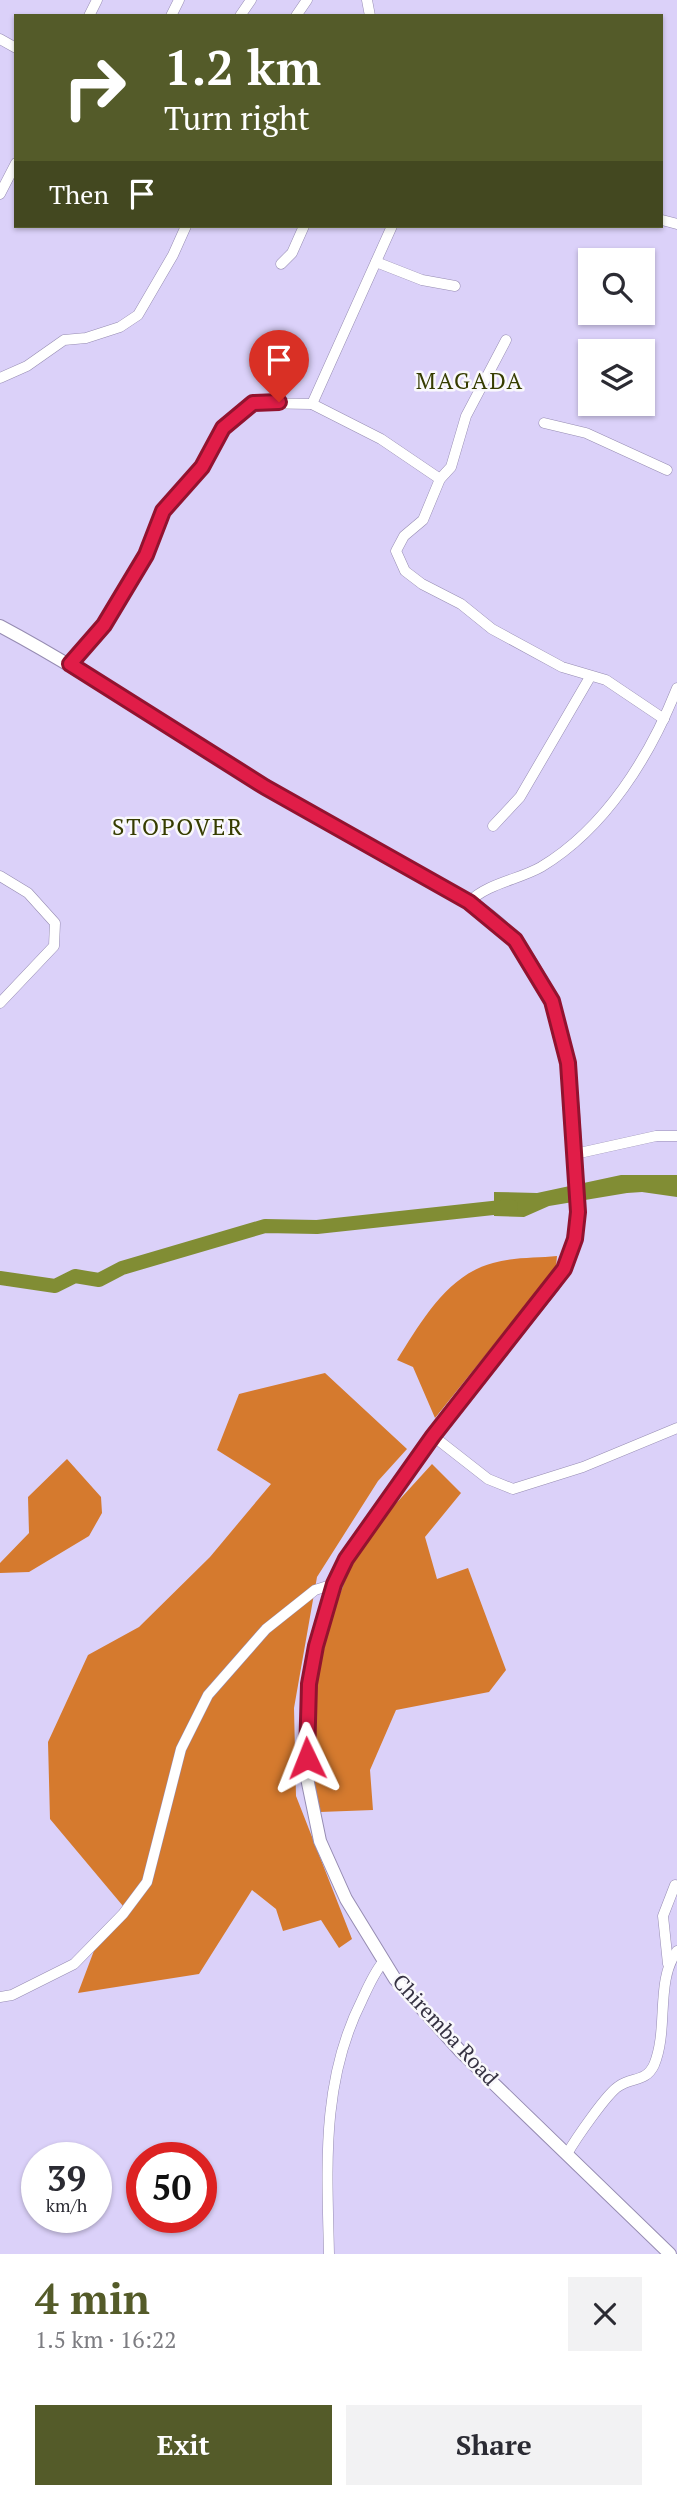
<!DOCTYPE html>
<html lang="en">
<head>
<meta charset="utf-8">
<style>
	body { margin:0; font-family:"PT Serif",serif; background:#f2f2f3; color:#2b2b33; height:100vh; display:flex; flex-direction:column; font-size:26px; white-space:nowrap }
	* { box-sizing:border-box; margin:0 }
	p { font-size:23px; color:#7c7c81 }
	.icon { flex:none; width:38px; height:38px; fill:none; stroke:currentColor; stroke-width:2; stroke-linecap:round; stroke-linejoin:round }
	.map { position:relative; height:2254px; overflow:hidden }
	.details { display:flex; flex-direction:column; background:#fff; flex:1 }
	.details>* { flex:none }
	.hud { position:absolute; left:14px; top:14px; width:649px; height:214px; border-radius:0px; box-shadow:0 2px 5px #0004; background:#545b29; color:#fff; overflow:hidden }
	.controls { position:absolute; left:578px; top:248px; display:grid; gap:14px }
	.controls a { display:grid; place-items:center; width:77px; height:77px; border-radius:0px; background:#fff; box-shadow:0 2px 5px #0004; font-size:35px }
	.speed { position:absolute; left:21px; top:2142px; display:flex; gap:14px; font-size:35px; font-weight:700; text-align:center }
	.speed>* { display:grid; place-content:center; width:91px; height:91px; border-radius:50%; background:#fff; box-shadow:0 2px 5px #0004; line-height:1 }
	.speed small { font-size:18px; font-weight:400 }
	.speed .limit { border:10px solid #d22; background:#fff; color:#111 }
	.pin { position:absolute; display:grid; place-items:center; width:60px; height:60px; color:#fff; margin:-72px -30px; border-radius:50% 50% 50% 0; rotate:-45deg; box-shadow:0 0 7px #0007 }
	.pin .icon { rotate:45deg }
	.me { position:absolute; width:77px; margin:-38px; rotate:358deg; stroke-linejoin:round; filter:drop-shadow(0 0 5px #0008) }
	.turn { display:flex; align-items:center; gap:24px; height:147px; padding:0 35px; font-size:32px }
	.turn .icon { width:91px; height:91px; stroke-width:2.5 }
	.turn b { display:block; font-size:49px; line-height:60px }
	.then { display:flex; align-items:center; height:66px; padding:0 35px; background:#0003; gap:14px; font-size:26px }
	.round { display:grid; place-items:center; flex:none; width:74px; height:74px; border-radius:0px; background:#f2f2f3 }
	.headline { display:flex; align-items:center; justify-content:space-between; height:119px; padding:0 35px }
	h1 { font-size:42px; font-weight:700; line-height:52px; color:#545b29 }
	.cta { display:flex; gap:14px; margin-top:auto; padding:14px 35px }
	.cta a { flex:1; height:80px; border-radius:0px; background:#545b29; color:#fff; font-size:28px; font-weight:700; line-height:80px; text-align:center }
	.cta a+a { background:#f2f2f3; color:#2b2b33 }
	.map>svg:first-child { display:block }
	.forest { fill:#d57a2e }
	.water { fill:#818d34 }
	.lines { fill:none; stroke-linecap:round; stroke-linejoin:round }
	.river { stroke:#818d34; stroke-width:14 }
	.minor-casing { stroke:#968cb2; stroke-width:11 }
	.major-casing { stroke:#968cb2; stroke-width:14 }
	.minor { stroke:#fff; stroke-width:10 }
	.major { stroke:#fff; stroke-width:12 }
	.route-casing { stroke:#92132f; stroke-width:18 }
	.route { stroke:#e11d48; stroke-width:12 }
	.labels { text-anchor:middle; stroke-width:5; stroke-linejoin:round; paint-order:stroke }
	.street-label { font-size:21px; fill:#363242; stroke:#f9f8fc }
	.neighbourhood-label { font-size:23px; letter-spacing:2px; fill:#363c00; stroke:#f9f8fc }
</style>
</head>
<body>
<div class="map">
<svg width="677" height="2254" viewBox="0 0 677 2254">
	<rect width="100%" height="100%" fill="#dbd1f9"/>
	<g class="forest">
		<path d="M 557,1256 L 556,1267 L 435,1418 L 413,1367 L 397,1360 C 421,1322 447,1275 493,1263 C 513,1257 537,1258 557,1256 Z"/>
		<polygon points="325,1373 407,1449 378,1481 317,1577 294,1708 296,1796 352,1939 339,1948 321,1920 283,1931 276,1909 252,1890 199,1974 78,1993 95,1948 128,1912 50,1819 48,1742 88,1655 139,1627 210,1557 271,1484 217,1450 239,1394"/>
		<polygon points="67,1459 101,1497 102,1513 89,1536 29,1572 0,1573 0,1563 29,1533 28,1497"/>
		<polygon points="432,1464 461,1493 425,1537 437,1579 468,1568 506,1670 489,1692 396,1710 370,1770 373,1810 320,1812 309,1786 309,1703 323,1632 346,1570 391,1509"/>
	</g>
	<polygon class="water" points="621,1175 677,1175 677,1197 642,1192 627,1193 549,1206 524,1217 494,1216 494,1192 537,1193"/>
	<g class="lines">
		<polyline class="river" points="0,1278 55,1286 75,1276 99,1280 122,1268 265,1226 317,1227 511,1206"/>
		<defs>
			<g id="minor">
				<polyline points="367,0 370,16"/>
				<polyline points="89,16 97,0"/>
				<polyline points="171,16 179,0"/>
				<polyline points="240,16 251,0"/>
				<polyline points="296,16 307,0"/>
				<polyline points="0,39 16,48"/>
				<polyline points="0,194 16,163"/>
				<polyline points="662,220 677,224"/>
				<polyline points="376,262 422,280 455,286"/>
				<polyline points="281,264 292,253 304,226"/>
				<polyline points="506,340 466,416 451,467 440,479 423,520 404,536 396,551 405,571 422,584 461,604 492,629 562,667 606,680 664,719"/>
				<polyline points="0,378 27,366 64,340 86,338 120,327 138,315 173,255 186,226"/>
				<polyline points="312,404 392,226"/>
				<polyline points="544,423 586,433 667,470"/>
				<polyline points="70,664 104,625 146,555 164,511 202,467 223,428 253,403 312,404 381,439 440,479"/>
				<polyline points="493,826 520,797 590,677"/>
				<polyline points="0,876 28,893 55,923 54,946 0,1003"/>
				<path d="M 469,902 C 488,883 518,880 541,867 C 606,828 650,756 677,688"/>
				<polyline points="575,1154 656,1136 677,1136"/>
				<polyline points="433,1436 488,1479 513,1489 583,1467 677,1428"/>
				<polyline points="668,1964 663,1916 675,1885"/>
				<polyline points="0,1997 12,1995 74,1964 123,1914 147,1882 181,1749 208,1695 266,1629 315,1590 334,1584"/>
				<path d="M 567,2154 C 575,2140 607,2093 619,2086 C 632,2077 646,2082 654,2065 C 669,2029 655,1981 677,1951"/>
				<path d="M 329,2254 C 327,2165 321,2081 362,2000 C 368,1987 374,1973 383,1962"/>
			</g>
			<path id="major" d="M 0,626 C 92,675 177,735 266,788 C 307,812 349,836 390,859 C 433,883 486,903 517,943 C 564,1003 572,1074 575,1147 C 577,1197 583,1242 554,1285 L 433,1436 L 346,1559 L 325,1614 L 309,1684 L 307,1778 L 320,1841 L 346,1899 L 395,1979 L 461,2052 L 670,2254"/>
		</defs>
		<use href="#minor" class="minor-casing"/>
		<use href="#major" class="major-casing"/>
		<use href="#minor" class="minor"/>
		<use href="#major" class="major"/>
	</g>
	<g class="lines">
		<defs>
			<polyline id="route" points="279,402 253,403 223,428 202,467 163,511 146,555 104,625 70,664 265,787 469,902 515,940 552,1001 568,1063 578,1212 575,1239 564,1269 433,1436 346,1559 334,1584 316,1646 309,1684 307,1758"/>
		</defs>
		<use href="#route" class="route-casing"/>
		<use href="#route" class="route"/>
	</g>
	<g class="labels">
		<g class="street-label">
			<text transform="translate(445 2030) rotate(47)" y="7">Chiremba Road</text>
		</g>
		<g class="neighbourhood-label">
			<text x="470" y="389">MAGADA</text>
			<text x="178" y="835">STOPOVER</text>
		</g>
	</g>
</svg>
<div class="controls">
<a><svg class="icon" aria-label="search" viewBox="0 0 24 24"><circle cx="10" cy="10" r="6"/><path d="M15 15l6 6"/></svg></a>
<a><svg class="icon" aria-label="layers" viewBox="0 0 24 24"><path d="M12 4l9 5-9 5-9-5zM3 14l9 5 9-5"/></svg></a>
</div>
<div class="speed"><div>39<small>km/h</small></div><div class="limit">50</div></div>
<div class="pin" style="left:279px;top:402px;background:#d93025"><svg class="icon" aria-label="arrive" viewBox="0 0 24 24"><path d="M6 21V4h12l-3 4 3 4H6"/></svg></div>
<svg class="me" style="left:307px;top:1758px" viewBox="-20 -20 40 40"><path d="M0-17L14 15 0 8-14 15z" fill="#e11d48" stroke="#fff" stroke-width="4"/></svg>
<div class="hud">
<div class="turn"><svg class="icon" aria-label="right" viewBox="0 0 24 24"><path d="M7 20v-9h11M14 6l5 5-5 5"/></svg><div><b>1.2 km</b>Turn right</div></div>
<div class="then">Then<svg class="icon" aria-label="arrive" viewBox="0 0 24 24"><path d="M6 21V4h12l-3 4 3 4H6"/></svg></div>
</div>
</div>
<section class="details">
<div class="headline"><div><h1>4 min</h1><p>1.5 km · 16:22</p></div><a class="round"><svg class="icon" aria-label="close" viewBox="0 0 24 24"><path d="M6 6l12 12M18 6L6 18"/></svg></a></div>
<div class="cta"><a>Exit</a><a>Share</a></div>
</section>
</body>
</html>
